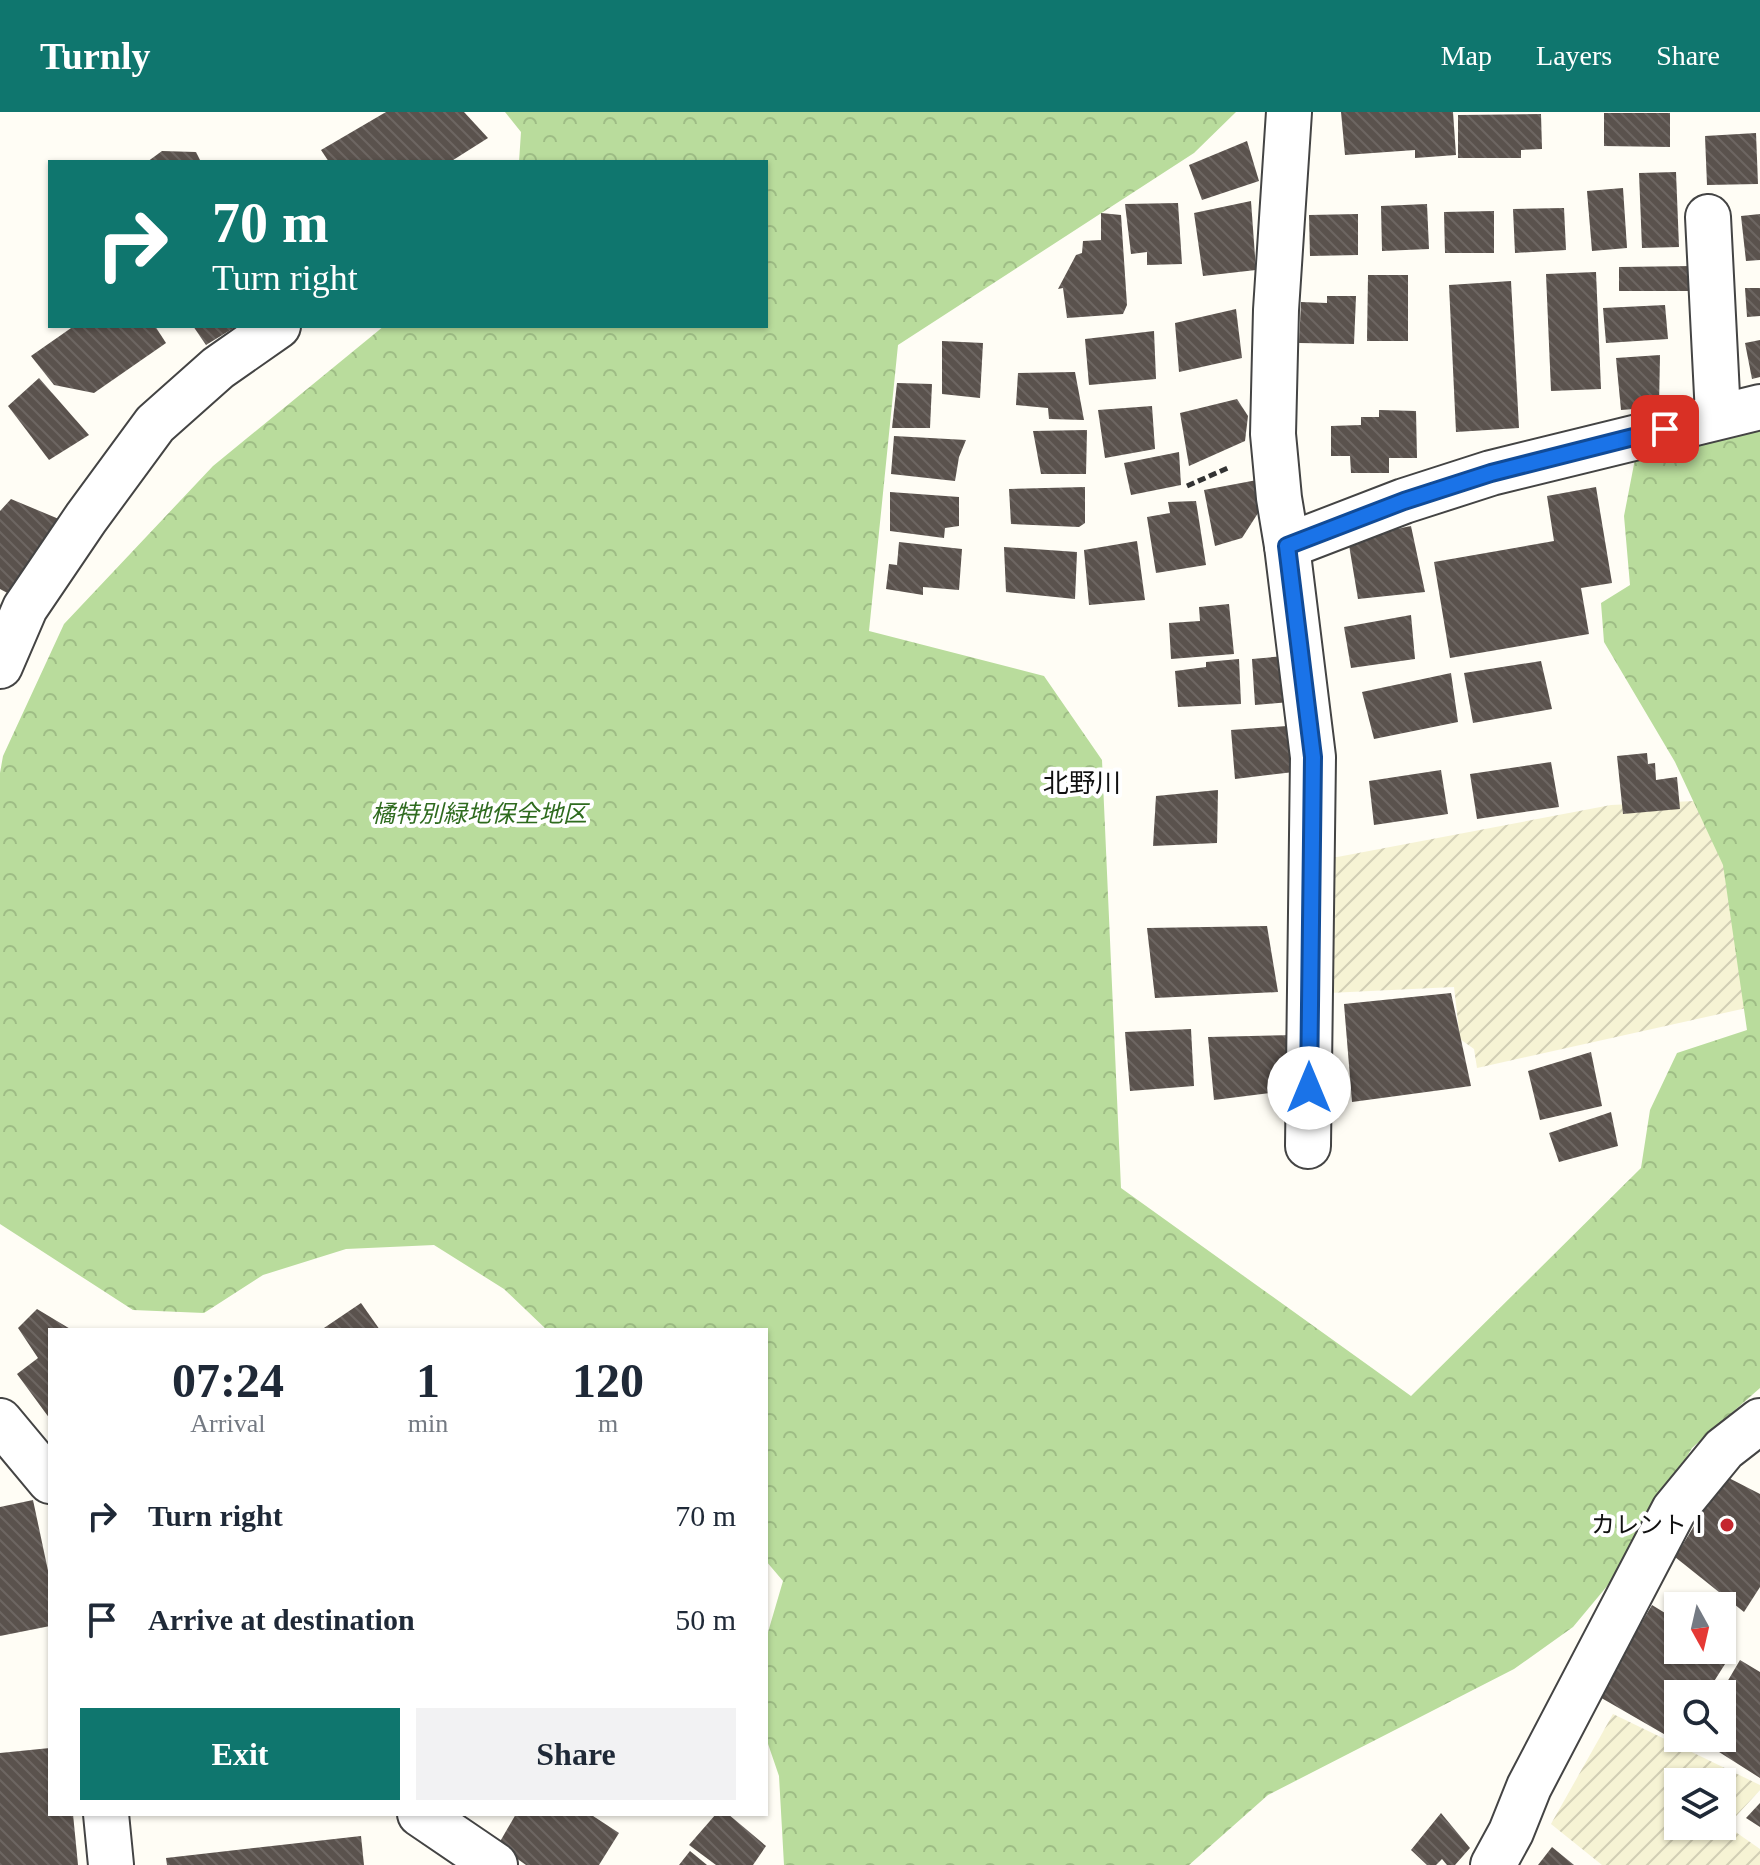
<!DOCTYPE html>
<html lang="en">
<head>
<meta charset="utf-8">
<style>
	body { margin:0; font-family:"Times New Roman","Noto Sans JP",serif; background:#f2f2f3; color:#1f2937; height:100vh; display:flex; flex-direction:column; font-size:30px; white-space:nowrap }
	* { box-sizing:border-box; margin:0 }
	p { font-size:26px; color:#747a83 }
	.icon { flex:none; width:44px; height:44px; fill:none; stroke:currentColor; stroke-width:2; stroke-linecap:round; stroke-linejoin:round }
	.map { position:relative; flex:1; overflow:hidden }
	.sheet { position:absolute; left:48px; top:1216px; width:720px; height:488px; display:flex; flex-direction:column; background:#fff; border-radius:0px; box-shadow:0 2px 6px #0004 }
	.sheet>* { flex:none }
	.hud { position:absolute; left:48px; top:48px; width:720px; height:168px; border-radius:0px; box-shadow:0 2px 6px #0004; background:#0f766e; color:#fff; overflow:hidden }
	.needle { width:52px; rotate:172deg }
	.buttons { position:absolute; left:1664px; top:1480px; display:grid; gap:16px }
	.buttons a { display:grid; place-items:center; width:72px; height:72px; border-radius:0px; background:#fff; box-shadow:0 2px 6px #0004; font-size:40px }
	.pin { position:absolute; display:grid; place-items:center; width:68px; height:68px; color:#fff; margin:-34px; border-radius:16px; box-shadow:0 4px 12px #0006 }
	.me { position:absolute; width:88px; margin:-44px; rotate:0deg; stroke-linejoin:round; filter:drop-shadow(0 0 6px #0008) }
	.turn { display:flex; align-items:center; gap:28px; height:168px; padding:0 32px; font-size:36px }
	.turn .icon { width:104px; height:104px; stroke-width:2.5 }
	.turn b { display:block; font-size:56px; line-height:68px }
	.eta { display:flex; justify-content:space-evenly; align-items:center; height:136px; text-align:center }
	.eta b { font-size:48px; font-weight:600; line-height:56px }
	.cta { display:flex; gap:16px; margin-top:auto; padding:16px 32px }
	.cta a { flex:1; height:92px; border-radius:0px; background:#0f766e; color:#fff; font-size:32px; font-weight:600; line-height:92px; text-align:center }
	.cta a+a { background:#f2f2f3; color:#1f2937 }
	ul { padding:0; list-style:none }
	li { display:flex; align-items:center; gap:24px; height:104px; padding:0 32px }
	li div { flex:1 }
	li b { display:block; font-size:30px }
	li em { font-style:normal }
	header { display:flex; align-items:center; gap:48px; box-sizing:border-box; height:112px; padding:0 40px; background:#0f766e; color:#fff }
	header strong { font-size:38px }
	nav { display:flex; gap:44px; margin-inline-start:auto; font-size:28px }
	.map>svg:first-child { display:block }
	.farmland { fill:url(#farmland-furrows); fill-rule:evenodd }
	.forest { fill:url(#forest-crowns) }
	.building { fill:url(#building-back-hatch) }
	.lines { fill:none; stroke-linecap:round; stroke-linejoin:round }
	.minor-casing { stroke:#444; stroke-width:48 }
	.path { stroke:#333; stroke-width:5; stroke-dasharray:8 4; stroke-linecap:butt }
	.minor { stroke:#fff; stroke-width:44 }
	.route-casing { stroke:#114b97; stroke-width:20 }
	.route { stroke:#1a73e8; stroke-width:14 }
	.poi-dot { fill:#c4262e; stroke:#fff; stroke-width:3 }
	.labels { text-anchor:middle; stroke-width:8; stroke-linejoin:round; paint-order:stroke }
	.park-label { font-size:24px; font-style:italic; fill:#2f6b1f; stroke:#fff }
	.poi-label { font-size:24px; fill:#111; stroke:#fff; text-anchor:end }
	.neighbourhood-label { font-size:26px; fill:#111; stroke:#fff }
</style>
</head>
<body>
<header>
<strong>Turnly</strong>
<nav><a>Map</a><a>Layers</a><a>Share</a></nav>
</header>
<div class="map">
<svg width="1760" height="1753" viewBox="0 0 1760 1753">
	<defs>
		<pattern id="farmland-furrows" width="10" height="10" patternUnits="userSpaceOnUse" patternTransform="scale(2)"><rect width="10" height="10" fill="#f6f3d4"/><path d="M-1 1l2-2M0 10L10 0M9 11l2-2" fill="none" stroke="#d2cfb5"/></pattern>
		<pattern id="forest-crowns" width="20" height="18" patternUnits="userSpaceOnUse" patternTransform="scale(2)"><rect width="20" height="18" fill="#b9dc9c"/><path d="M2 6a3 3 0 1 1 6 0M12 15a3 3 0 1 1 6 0" fill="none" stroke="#9ebc85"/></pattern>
		<pattern id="building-back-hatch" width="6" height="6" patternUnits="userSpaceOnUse" patternTransform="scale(2)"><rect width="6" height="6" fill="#5a524d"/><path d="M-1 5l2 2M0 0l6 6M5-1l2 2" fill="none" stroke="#6d6662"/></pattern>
	</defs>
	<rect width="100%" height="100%" fill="#fffdf5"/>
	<g class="farmland">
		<polygon points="1714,688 1760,893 1477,956 1474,937 1460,927 1454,875 1329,881 1332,746 1611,693"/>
		<path d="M 1613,1602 L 1760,1673 L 1760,1678 L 1727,1714 L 1760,1737 L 1760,1753 L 1602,1753 L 1551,1712 ZM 1678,1670 L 1722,1670 L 1722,1714 L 1678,1714 Z"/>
	</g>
	<polygon class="forest" points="505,0 1236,0 1194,41 898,233 869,519 1044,564 1102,648 1121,1076 1411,1284 1641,1056 1650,998 1677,941 1747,918 1723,753 1675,650 1604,530 1601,491 1630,473 1624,404 1635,347 1760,318 1760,1276 1692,1336 1618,1461 1573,1515 1514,1557 1268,1683 1189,1753 784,1753 779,1664 766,1626 766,1527 783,1469 766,1449 766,1218 547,1218 504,1177 434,1133 346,1137 263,1163 204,1201 133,1198 0,1112 0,661 3,644 64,512 213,354 384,214 766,214 766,50 519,50 521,20"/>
	<g class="building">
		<polygon points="386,0 464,0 488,26 450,50 329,50 321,38"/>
		<polygon points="1341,0 1453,0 1456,43 1415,46 1415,38 1345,43"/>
		<polygon points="1604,1 1670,1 1670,35 1604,34"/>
		<polygon points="1541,2 1542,37 1521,38 1521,46 1458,46 1458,3"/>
		<polygon points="1756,21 1758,72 1707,73 1705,24"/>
		<polygon points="1247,29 1259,69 1202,88 1189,53"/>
		<polygon points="162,39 196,40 201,50 147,50"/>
		<polygon points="1676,60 1679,135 1642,136 1639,61"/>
		<polygon points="1623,76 1627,136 1592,139 1587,79"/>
		<polygon points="1251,89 1256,158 1203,164 1194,101"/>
		<polygon points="1178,91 1182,152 1147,153 1147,140 1131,142 1125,92"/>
		<polygon points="1427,92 1429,137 1382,139 1381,94"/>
		<polygon points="1564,96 1566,138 1515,141 1513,97"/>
		<polygon points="1494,99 1494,141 1445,141 1444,100"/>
		<polygon points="1101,101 1121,103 1127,193 1123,202 1067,206 1063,176 1058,177 1076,143 1082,141 1083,129 1101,128"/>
		<polygon points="1358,102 1358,143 1310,144 1309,103"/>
		<polygon points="1760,102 1760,148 1746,149 1741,104"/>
		<polygon points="1692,154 1692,179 1619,179 1619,155"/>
		<polygon points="1596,160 1601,277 1551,279 1546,162"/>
		<polygon points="1368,163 1408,163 1408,229 1367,229"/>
		<polygon points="1511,169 1519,316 1456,320 1449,173"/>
		<polygon points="1745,176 1760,176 1760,204 1747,205"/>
		<polygon points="1327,184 1356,184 1354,232 1299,231 1301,190 1327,191"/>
		<polygon points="1665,193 1668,227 1606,231 1603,196"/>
		<polygon points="1236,197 1242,246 1179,260 1175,211"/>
		<polygon points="74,214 155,214 166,231 94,281 54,273 31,244"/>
		<polygon points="193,214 237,214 206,233"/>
		<polygon points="1154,219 1156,267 1089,273 1085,227"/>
		<polygon points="1760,228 1760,265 1752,267 1745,231"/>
		<polygon points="942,229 983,231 980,286 942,282"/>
		<polygon points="1660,243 1659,295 1621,298 1616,246"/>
		<polygon points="1075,260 1084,308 1049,307 1048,296 1016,293 1018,261"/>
		<polygon points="39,266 89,323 49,348 8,294"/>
		<polygon points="897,271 932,272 930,316 892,316"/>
		<polygon points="1237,287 1248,304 1245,329 1189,354 1180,301"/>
		<polygon points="1152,294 1155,337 1105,346 1098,298"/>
		<polygon points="1379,298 1416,299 1417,346 1389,346 1389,361 1351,361 1350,344 1331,344 1331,314 1361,313 1361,305 1379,305"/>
		<polygon points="1087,318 1086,362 1041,362 1033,319"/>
		<polygon points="894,324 966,328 959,345 955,369 891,362"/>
		<polygon points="1179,340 1181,373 1131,383 1124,351"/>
		<polygon points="1257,368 1260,398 1242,426 1215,434 1204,378"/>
		<polygon points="1085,375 1085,411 1079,415 1011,412 1009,377"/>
		<polygon points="1596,375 1612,471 1581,476 1589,522 1450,546 1434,450 1554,429 1547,384"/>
		<polygon points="890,380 959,385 959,414 945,416 944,426 890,419"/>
		<polygon points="11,387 66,410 13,484 0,477 0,399"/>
		<polygon points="1196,389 1206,453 1156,461 1147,405 1170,401 1168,390"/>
		<polygon points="1411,414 1425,480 1358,487 1348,427"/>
		<polygon points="1137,429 1145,488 1089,493 1084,438"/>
		<polygon points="899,430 962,437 959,478 923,475 923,483 886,477 889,452 897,453"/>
		<polygon points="1004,435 1077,440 1075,487 1006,480"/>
		<polygon points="1229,492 1234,542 1171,547 1169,511 1200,509 1199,495"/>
		<polygon points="1411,503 1415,547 1351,556 1344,515"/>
		<polygon points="1296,543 1301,589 1255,593 1252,547"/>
		<polygon points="1239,547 1241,592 1178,595 1175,559 1206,555 1206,550"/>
		<polygon points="1541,549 1552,597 1473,611 1464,561"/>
		<polygon points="1451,561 1458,610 1374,627 1362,580"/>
		<polygon points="1287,614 1294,660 1235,667 1231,618"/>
		<polygon points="1647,641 1648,652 1655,651 1656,668 1677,665 1680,697 1623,702 1617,644"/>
		<polygon points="1551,650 1559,695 1477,707 1470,662"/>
		<polygon points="1441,658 1448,702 1374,713 1369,669"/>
		<polygon points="1218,678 1217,731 1153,734 1156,684"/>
		<polygon points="1267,814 1278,880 1155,886 1147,816"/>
		<polygon points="1451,881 1471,974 1352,990 1344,892"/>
		<polygon points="1191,917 1194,974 1130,979 1125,920"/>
		<polygon points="1297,923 1303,977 1214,988 1208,925"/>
		<polygon points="1591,940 1602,994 1540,1008 1528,959"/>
		<polygon points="1611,1000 1618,1034 1559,1050 1549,1021"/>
		<polygon points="361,1191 380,1218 321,1218"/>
		<polygon points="37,1197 72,1218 50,1218 50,1307 17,1262 38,1246 18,1216"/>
		<polygon points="1725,1364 1760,1382 1760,1475 1744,1500 1675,1445"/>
		<polygon points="33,1388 50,1468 50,1514 0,1524 0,1395"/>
		<polygon points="1652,1493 1678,1509 1678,1538 1722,1538 1722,1535 1732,1541 1706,1582 1678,1582 1676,1629 1598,1584"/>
		<polygon points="1740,1548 1760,1560 1760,1666 1697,1626 1722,1626 1722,1582 1720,1582"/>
		<polygon points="50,1636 50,1702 73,1702 78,1753 0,1753 0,1641"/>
		<polygon points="1760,1691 1760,1715 1746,1706"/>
		<polygon points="1441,1701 1470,1736 1455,1753 1447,1753 1442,1747 1436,1753 1427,1753 1411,1738"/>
		<polygon points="516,1702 590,1702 619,1721 599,1753 526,1753 498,1733"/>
		<polygon points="716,1702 728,1702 766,1734 753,1753 716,1753 689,1733"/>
		<polygon points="361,1724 364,1753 167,1753 166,1746"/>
		<polygon points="1552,1735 1574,1753 1538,1753"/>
		<polygon points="690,1739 707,1753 679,1753"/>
	</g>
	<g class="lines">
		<defs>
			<g id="minor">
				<polyline points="1289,0 1276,198 1273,322 1279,386 1287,434 1313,645 1308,1034"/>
				<polyline points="1708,105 1718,303"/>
				<polyline points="1287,434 1404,389 1491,361 1760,295"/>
				<polyline points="0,554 25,496 86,406 155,312 218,256 278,214"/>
				<polyline points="0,1309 50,1369"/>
				<polyline points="106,1702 111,1753"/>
				<polyline points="420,1702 495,1753"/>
				<polyline points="1493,1753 1511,1720 1529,1675 1674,1398 1724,1337 1760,1309"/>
			</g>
		</defs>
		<use href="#minor" class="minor-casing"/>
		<polyline class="path" points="1187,374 1230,355"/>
		<use href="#minor" class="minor"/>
	</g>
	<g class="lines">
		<defs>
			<polyline id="route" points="1309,976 1313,645 1287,434 1404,389 1491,361 1665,317"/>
		</defs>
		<use href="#route" class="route-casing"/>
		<use href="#route" class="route"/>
	</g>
	<circle class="poi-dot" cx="1727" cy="1413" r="8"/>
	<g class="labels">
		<g class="park-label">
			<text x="479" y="710">橘特別緑地保全地区</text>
		</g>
		<g class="poi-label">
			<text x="1711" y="1421">カレントⅠ</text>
		</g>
		<g class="neighbourhood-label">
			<text x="1082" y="680">北野川</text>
		</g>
	</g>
</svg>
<div class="buttons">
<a><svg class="needle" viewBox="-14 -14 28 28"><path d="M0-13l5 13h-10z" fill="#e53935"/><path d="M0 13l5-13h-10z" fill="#747a83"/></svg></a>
<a><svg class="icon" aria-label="search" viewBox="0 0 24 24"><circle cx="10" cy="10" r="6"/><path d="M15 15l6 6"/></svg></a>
<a><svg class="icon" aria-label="layers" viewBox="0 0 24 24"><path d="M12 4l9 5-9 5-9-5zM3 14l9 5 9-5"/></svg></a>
</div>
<div class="pin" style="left:1665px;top:317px;background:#d93025"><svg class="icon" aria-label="arrive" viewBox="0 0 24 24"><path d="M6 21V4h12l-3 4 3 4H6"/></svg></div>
<svg class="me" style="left:1309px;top:976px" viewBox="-20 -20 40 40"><circle r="19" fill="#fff"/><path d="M0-13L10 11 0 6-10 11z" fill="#1a73e8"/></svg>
<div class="hud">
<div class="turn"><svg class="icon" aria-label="right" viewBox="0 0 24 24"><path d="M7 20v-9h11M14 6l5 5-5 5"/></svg><div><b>70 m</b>Turn right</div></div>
</div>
<section class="sheet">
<div class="eta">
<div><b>07:24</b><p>Arrival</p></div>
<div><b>1</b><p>min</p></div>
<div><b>120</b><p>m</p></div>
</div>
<ul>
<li><svg class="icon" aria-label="right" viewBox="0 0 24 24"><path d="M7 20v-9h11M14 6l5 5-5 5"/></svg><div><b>Turn right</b></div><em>70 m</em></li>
<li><svg class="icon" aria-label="arrive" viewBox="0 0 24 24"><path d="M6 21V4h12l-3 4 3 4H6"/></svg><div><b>Arrive at destination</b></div><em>50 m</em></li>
</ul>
<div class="cta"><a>Exit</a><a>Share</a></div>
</section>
</div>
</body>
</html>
